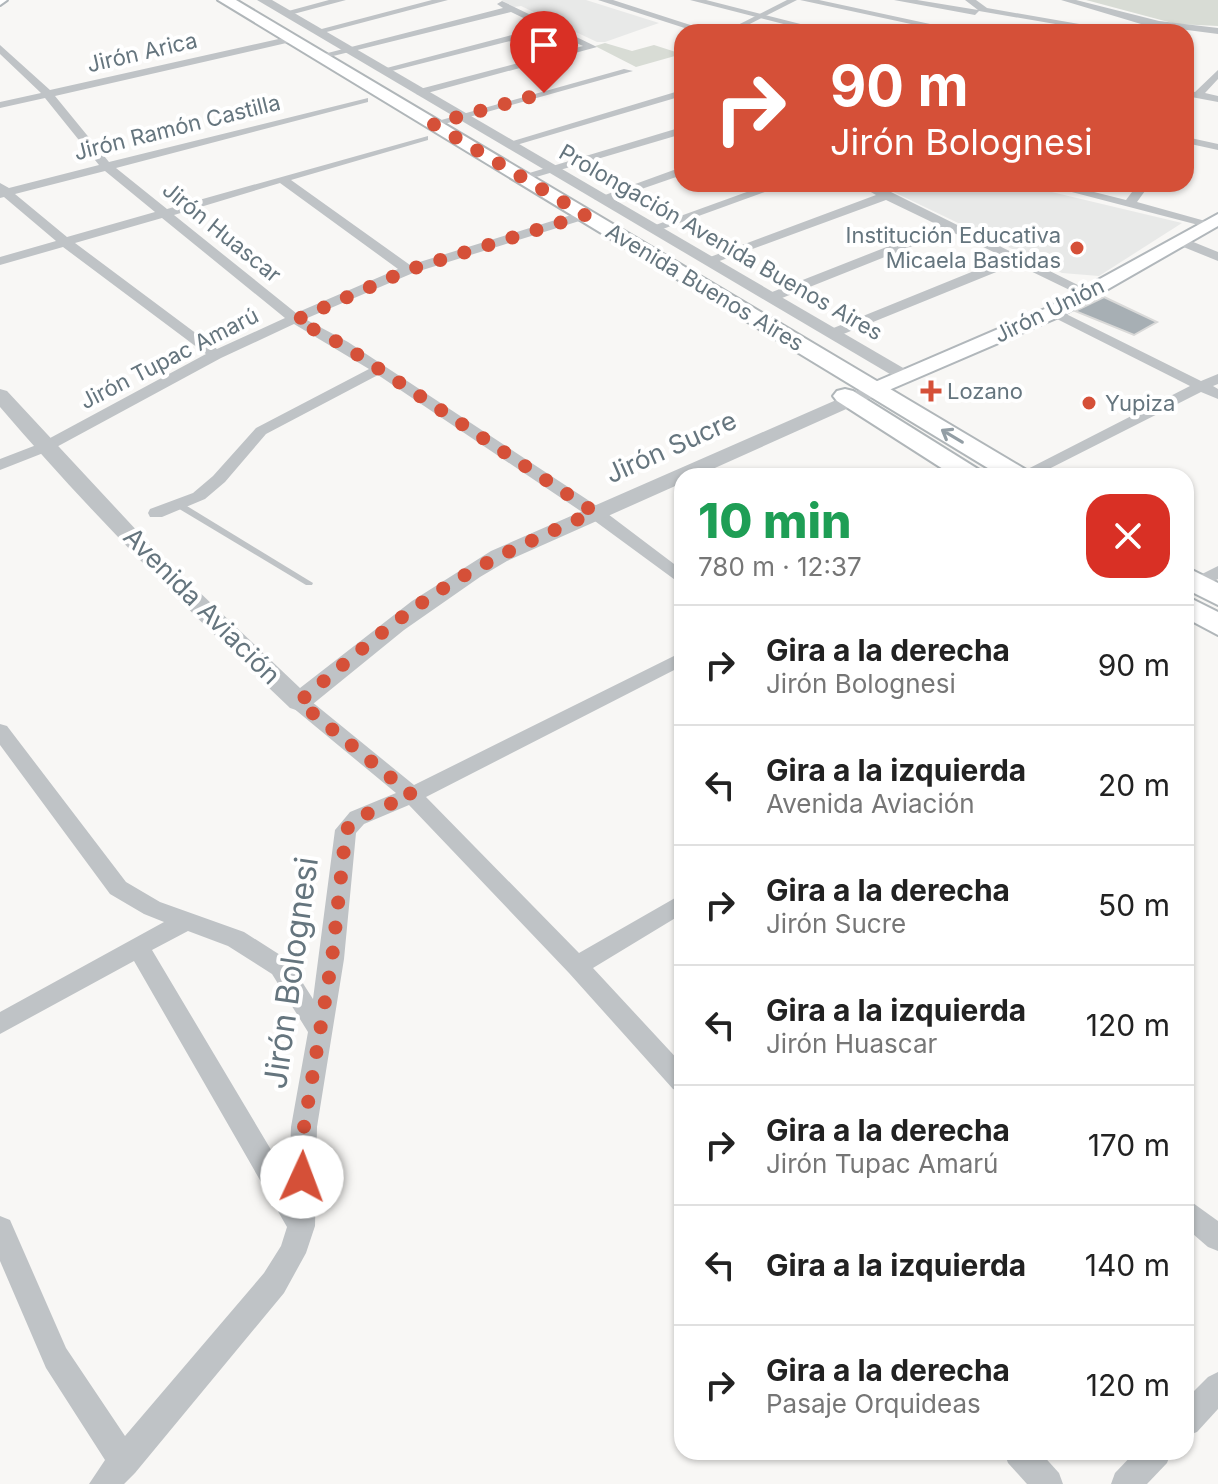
<!DOCTYPE html>
<html lang="es">
<head>
<meta charset="utf-8">
<style>
	body { margin:0; font-family:Inter,sans-serif; background:#f6f6f6; color:#222; height:100vh; display:flex; flex-direction:column; font-size:30px; white-space:nowrap }
	* { box-sizing:border-box; margin:0 }
	p { font-size:26px; color:#767676 }
	.icon { flex:none; width:44px; height:44px; fill:none; stroke:currentColor; stroke-width:2; stroke-linecap:round; stroke-linejoin:round }
	.map { position:relative; flex:1; overflow:hidden }
	.details { position:absolute; left:674px; top:468px; width:520px; height:992px; display:flex; flex-direction:column; background:#fff; border-radius:24px; box-shadow:0 2px 6px #0004 }
	.details>* { flex:none }
	.top-card { position:absolute; left:674px; top:24px; width:520px; height:168px; border-radius:24px; box-shadow:0 2px 6px #0004; background:#d55038; color:#fff; overflow:hidden }
	.pin { position:absolute; display:grid; place-items:center; width:68px; height:68px; color:#fff; margin:-82px -34px; border-radius:50% 50% 50% 0; rotate:-45deg; box-shadow:0 0 8px #0007 }
	.pin .icon { rotate:45deg }
	.me { position:absolute; width:88px; margin:-44px; rotate:2deg; stroke-linejoin:round; filter:drop-shadow(0 0 6px #0008) }
	.turn { display:flex; align-items:center; gap:28px; height:168px; padding:0 24px; font-size:36px }
	.turn .icon { width:104px; height:104px; stroke-width:2.5 }
	.turn b { display:block; font-size:56px; line-height:68px }
	.round { display:grid; place-items:center; flex:none; width:84px; height:84px; border-radius:24px; background:#f6f6f6 }
	.overview { display:flex; align-items:center; justify-content:space-between; height:136px; padding:0 24px }
	h1 { font-size:48px; font-weight:800; line-height:60px; color:#1e9e55 }
	ul { padding:0; list-style:none }
	li { display:flex; align-items:center; gap:24px; height:120px; padding:0 24px; border-top:2px solid #e0e0e0 }
	li div { flex:1 }
	li b { display:block; font-size:30px }
	li em { font-style:normal }
	.map>svg:first-child { display:block }
	.built { fill:#e8e9e8 }
	.green { fill:#d8dcd5 }
	.building { fill:#a7afb4; stroke:#d9d9d8; stroke-width:2 }
	.lines { fill:none; stroke-linecap:round; stroke-linejoin:round }
	.secondary-casing { stroke:#b1b7bb; stroke-width:4 }
	.primary-casing { stroke:#b0b6b9; stroke-width:4 }
	.service { fill:#bfc3c6; fill-rule:evenodd }
	.pedestrian { fill:#bfc3c6; fill-rule:evenodd }
	.minor { fill:#bfc3c6; fill-rule:evenodd }
	.tertiary { fill:#bfc3c6; fill-rule:evenodd }
	.secondary { fill:#fff; fill-rule:evenodd }
	.primary { fill:#fff; fill-rule:evenodd }
	.oneway { stroke:#939ea5 }
	.route { stroke:#d55038; stroke-width:14; stroke-dasharray:0 25.2 }
	.poi-dot { fill:#d55038; stroke:#fff; stroke-width:3 }
	.labels { text-anchor:middle; stroke-width:8; stroke-linejoin:round; paint-order:stroke }
	.far-street-label { font-size:22px; fill:#65757e; stroke:#fff }
	.far-poi-label { font-size:22px; fill:#65757e; stroke:#fff; text-anchor:start }
	.street-label { font-size:26px; fill:#65757e; stroke:#fff }
	.near-street-label { font-size:32px; fill:#65757e; stroke:#fff }
</style>
</head>
<body>
<div class="map">
<svg width="1218" height="1484" viewBox="0 0 1218 1484">
	<rect width="100%" height="100%" fill="#f8f7f5"/>
	<g class="built">
		<polygon points="501,0 586,0 659,23 605,42 597,42 521,6 514,7"/>
		<polygon points="877,184 1018,184 1182,223 1099,276 1062,273"/>
	</g>
	<g class="green">
		<polygon points="1086,0 1218,0 1218,26 1176,24"/>
		<polygon points="605,43 632,51 654,45 682,54 636,67 595,46"/>
	</g>
	<polygon class="building" points="1104,297 1157,322 1134,335 1075,311"/>
	<g class="lines">
		<defs>
			<g id="secondary">
				<polygon points="0,0 7,0 0,5"/>
				<polygon points="1218,214 1218,226 1061,316 882,393 868,393 865,389 868,385 1047,308"/>
			</g>
			<g id="primary">
				<polygon points="218,0 236,0 1028,471 1032,476 1001,476"/>
				<polygon points="845,389 853,391 981,471 985,476 954,476 837,401 833,396 837,391"/>
				<polygon points="1186,567 1218,583 1218,605 1186,589"/>
				<polygon points="1186,596 1218,612 1218,635 1186,618"/>
			</g>
		</defs>
		<use href="#secondary" class="secondary-casing"/>
		<use href="#primary" class="primary-casing"/>
		<polygon class="service" points="176,503 182,503 313,583 312,585 306,585 176,507"/>
		<polygon class="pedestrian" points="787,0 797,0 734,32 724,32"/>
		<g class="minor">
			<polygon points="329,0 346,0 286,16 281,13"/>
			<polygon points="432,0 448,0 319,34 314,31"/>
			<polygon points="598,0 613,0 712,32 697,32"/>
			<polygon points="690,0 706,0 832,32 815,32"/>
			<polygon points="800,0 819,0 967,32 948,32"/>
			<polygon points="894,0 917,0 978,10 965,0 976,0 987,8 1125,32 1102,32 979,11 975,15"/>
			<polygon points="1061,0 1076,0 1159,21 1218,28 1218,34 1141,24"/>
			<polygon points="502,1 597,47 420,95 416,94 416,90 583,46 550,31 384,73 379,70 542,27 511,12 321,59 316,56 503,8 497,4"/>
			<path d="M 292,36 L 295,41 L 55,96 L 109,162 L 368,98 L 368,102 L 116,168 L 167,209 L 428,136 L 428,140 L 291,180 L 410,265 L 581,212 L 589,212 L 589,218 L 413,273 L 305,319 L 348,342 L 600,508 L 682,570 L 682,585 L 588,516 L 378,375 L 266,434 L 225,482 L 205,499 L 162,517 L 150,517 L 148,513 L 150,509 L 193,493 L 213,476 L 256,428 L 369,369 L 294,324 L 221,358 L 51,450 L 0,470 L 0,459 L 39,444 L 206,354 L 63,247 L 0,265 L 0,257 L 56,241 L 4,197 L 0,198 L 0,183 L 9,188 L 99,165 L 45,98 L 0,108 L 0,102 L 41,93 L 0,54 L 0,45 L 50,90 ZM 105,171 L 155,212 L 67,237 L 15,194 ZM 280,183 L 398,269 L 296,313 L 174,215 ZM 162,218 L 285,318 L 217,349 L 75,243 Z"/>
			<polygon points="624,69 633,71 437,126 427,124"/>
			<polygon points="1218,70 1218,79 1205,93 1218,96 1218,102 1186,96 1186,90 1195,92"/>
			<polygon points="682,90 682,96 513,146 503,144"/>
			<polygon points="682,127 682,134 526,180 516,177"/>
			<polygon points="1186,137 1218,144 1218,150 1186,143"/>
			<polygon points="682,167 682,175 604,202 594,199"/>
			<polygon points="769,184 787,184 660,230 650,227"/>
			<polygon points="857,184 872,184 891,192 1094,293 1082,296 1016,264 841,335 831,335 831,329 1006,258 950,231 777,300 767,300 767,294 940,226 886,200 714,263 702,260 876,195"/>
			<polygon points="1041,184 1062,184 1126,200 1138,184 1150,184 1137,202 1216,224 1210,228"/>
			<polygon points="1181,237 1218,252 1218,261 1176,244 1175,241"/>
			<polygon points="1054,308 1201,381 1218,374 1218,384 1213,386 1218,389 1218,399 1201,392 1035,476 1014,476 1190,386 1049,315 1049,309"/>
			<polygon points="1218,566 1218,579 1186,595 1186,582"/>
			<path d="M 682,652 L 682,666 L 426,797 L 579,953 L 682,894 L 682,914 L 593,968 L 682,1064 L 682,1092 L 673,1089 L 569,973 L 409,805 L 364,824 L 356,833 L 344,959 L 317,1127 L 315,1226 L 306,1253 L 284,1293 L 135,1473 L 124,1484 L 89,1484 L 105,1460 L 46,1368 L 0,1261 L 0,1216 L 10,1220 L 66,1348 L 125,1436 L 264,1273 L 281,1246 L 287,1227 L 134,961 L 0,1034 L 0,1012 L 164,922 L 144,914 L 110,894 L 0,745 L 0,724 L 7,726 L 126,882 L 160,902 L 244,932 L 288,960 L 313,999 L 335,830 L 350,812 L 396,793 L 292,707 L 289,702 L 292,697 L 306,697 L 414,785 ZM 188,931 L 228,946 L 272,974 L 308,1032 L 291,1127 L 289,1180 L 152,950 Z"/>
			<polygon points="1186,1198 1218,1221 1218,1251 1208,1247 1186,1228"/>
			<polygon points="1218,1372 1218,1409 1197,1432 1186,1436 1186,1399 1208,1377"/>
			<polygon points="1004,1452 1040,1452 1059,1473 1063,1484 1027,1484 1008,1463"/>
			<polygon points="1135,1452 1171,1452 1167,1463 1147,1484 1111,1484 1115,1473"/>
		</g>
		<g class="tertiary">
			<polygon points="257,0 272,0 917,376 907,382 900,380"/>
			<path d="M 875,383 L 885,389 L 882,393 L 697,476 L 682,476 L 682,483 L 507,561 L 480,577 L 404,630 L 308,708 L 299,711 L 290,708 C 189,612 91,513 0,407 L 0,389 L 7,391 L 153,548 L 300,688 L 412,601 L 491,551 Z"/>
		</g>
		<use href="#secondary" class="secondary"/>
		<use href="#primary" class="primary"/>
	</g>
	<defs><path id="oneway-shaft" d="M-6 0H5M1.5-3L5.5 0L1.5 3" fill="none" stroke-width="1.6" stroke-linecap="round" stroke-linejoin="round" transform="scale(2)"/></defs>
	<use class="oneway" href="#oneway-shaft" transform="translate(952 436) rotate(-149)"/>
	<g class="lines">
		<path class="route" d="M 302,1177 L 304,1127 L 332,959 L 346,830 L 357,818 L 412,795 L 299,702 C 349,660 399,615 455,581 C 499,554 547,534 594,512 L 343,345 L 296,320 L 408,270 L 585,215 L 433,124 L 544,93"/>
	</g>
	<g class="poi-dot">
		<circle cx="1077" cy="248" r="8"/>
		<path d="M927 379h8v8h8v8h-8v8h-8v-8h-8v-8h8z"/>
		<circle cx="1089" cy="403" r="8"/>
	</g>
	<g class="labels">
		<g class="far-street-label">
			<text transform="translate(142 52) rotate(-13)" y="8">Jirón Arica</text>
			<text transform="translate(177 127) rotate(-14)" y="8">Jirón Ramón Castilla</text>
			<text transform="translate(222 232) rotate(39)" y="8">Jirón Huascar</text>
			<text transform="translate(721 242) rotate(30)" y="8">Prolongación Avenida Buenos Aires</text>
			<text transform="translate(705 287) rotate(31)" y="8">Avenida Buenos Aires</text>
			<text transform="translate(1049 310) rotate(-26)" y="8">Jirón Unión</text>
			<text transform="translate(169 358) rotate(-27)" y="8">Jirón Tupac Amarú</text>
		</g>
		<g class="far-poi-label">
			<text x="1061" y="243" text-anchor="end">Institución Educativa<tspan x="1061" dy="25">Micaela Bastidas</tspan></text>
			<text x="947" y="399">Lozano</text>
			<text x="1105" y="411">Yupiza</text>
		</g>
		<g class="street-label">
			<text transform="translate(671 447) rotate(-24)" y="9">Jirón Sucre</text>
			<text transform="translate(202 606) rotate(45)" y="9">Avenida Aviación</text>
		</g>
		<g class="near-street-label">
			<text transform="translate(291 973) rotate(-82)" y="11">Jirón Bolognesi</text>
		</g>
	</g>
</svg>
<div class="pin" style="left:544px;top:93px;background:#d93025"><svg class="icon" aria-label="arrive" viewBox="0 0 24 24"><path d="M6 21V4h12l-3 4 3 4H6"/></svg></div>
<svg class="me" style="left:302px;top:1177px" viewBox="-20 -20 40 40"><circle r="19" fill="#fff"/><path d="M0-13L10 11 0 6-10 11z" fill="#d55038"/></svg>
<div class="top-card">
<div class="turn"><svg class="icon" aria-label="right" viewBox="0 0 24 24"><path d="M7 20v-9h11M14 6l5 5-5 5"/></svg><div><b>90 m</b>Jirón Bolognesi</div></div>
</div>
<section class="details">
<div class="overview"><div><h1>10 min</h1><p>780 m · 12:37</p></div><a class="round" style="background:#d93025;color:#fff"><svg class="icon" aria-label="close" viewBox="0 0 24 24"><path d="M6 6l12 12M18 6L6 18"/></svg></a></div>
<ul>
<li><svg class="icon" aria-label="right" viewBox="0 0 24 24"><path d="M7 20v-9h11M14 6l5 5-5 5"/></svg><div><b>Gira a la derecha</b><p>Jirón Bolognesi</p></div><em>90 m</em></li>
<li><svg class="icon" aria-label="left" viewBox="0 0 24 24"><path d="M17 20v-9H6M10 6l-5 5 5 5"/></svg><div><b>Gira a la izquierda</b><p>Avenida Aviación</p></div><em>20 m</em></li>
<li><svg class="icon" aria-label="right" viewBox="0 0 24 24"><path d="M7 20v-9h11M14 6l5 5-5 5"/></svg><div><b>Gira a la derecha</b><p>Jirón Sucre</p></div><em>50 m</em></li>
<li><svg class="icon" aria-label="left" viewBox="0 0 24 24"><path d="M17 20v-9H6M10 6l-5 5 5 5"/></svg><div><b>Gira a la izquierda</b><p>Jirón Huascar</p></div><em>120 m</em></li>
<li><svg class="icon" aria-label="right" viewBox="0 0 24 24"><path d="M7 20v-9h11M14 6l5 5-5 5"/></svg><div><b>Gira a la derecha</b><p>Jirón Tupac Amarú</p></div><em>170 m</em></li>
<li><svg class="icon" aria-label="left" viewBox="0 0 24 24"><path d="M17 20v-9H6M10 6l-5 5 5 5"/></svg><div><b>Gira a la izquierda</b></div><em>140 m</em></li>
<li><svg class="icon" aria-label="right" viewBox="0 0 24 24"><path d="M7 20v-9h11M14 6l5 5-5 5"/></svg><div><b>Gira a la derecha</b><p>Pasaje Orquideas</p></div><em>120 m</em></li>
</ul>
</section>
</div>
</body>
</html>
